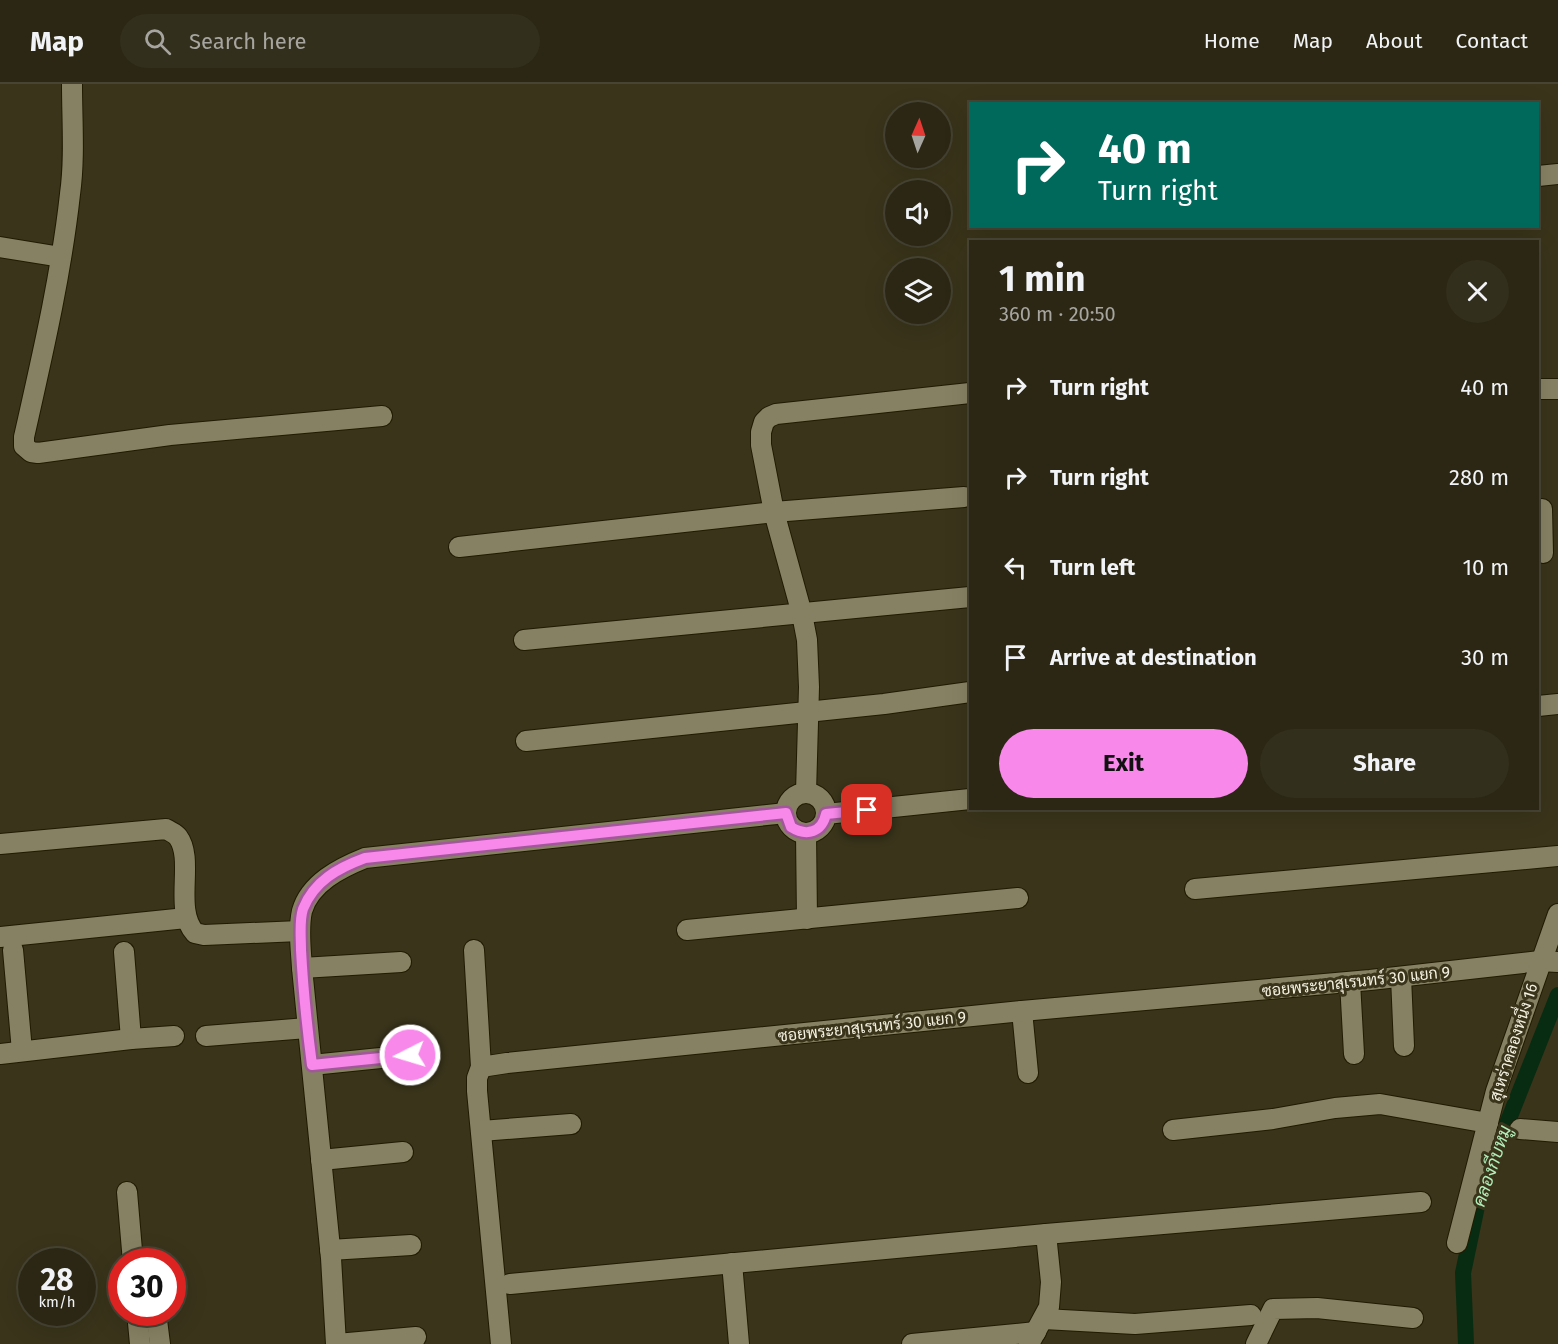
<!DOCTYPE html>
<html lang="en">
<head>
<meta charset="utf-8">
<style>
	body { margin:0; font-family:"Fira Sans",Sarabun,sans-serif; background:#332f1d; color:#f1f3f6; height:100vh; display:flex; flex-direction:column; font-size:22px; white-space:nowrap }
	* { box-sizing:border-box; margin:0 }
	p { font-size:20px; color:#a6a5a0 }
	.icon { flex:none; width:33px; height:33px; fill:none; stroke:currentColor; stroke-width:2; stroke-linecap:round; stroke-linejoin:round }
	.map { position:relative; flex:1; overflow:hidden }
	.drawer { position:absolute; left:969px; top:156px; width:570px; height:570px; display:flex; flex-direction:column; background:#2b2714; border-radius:0px; box-shadow:0 6px 24px #0002,0 0 0 2px #474434 }
	.drawer>* { flex:none }
	.hud { position:absolute; left:969px; top:18px; width:570px; height:126px; border-radius:0px; box-shadow:0 6px 24px #0002,0 0 0 2px #474434; background:#00695c; color:#fff; overflow:hidden }
	.needle { width:39px; rotate:3deg }
	.tools { position:absolute; left:885px; top:18px; display:grid; gap:12px }
	.tools a { display:grid; place-items:center; width:66px; height:66px; border-radius:50%; background:#2b2714; box-shadow:0 6px 24px #0002,0 0 0 2px #474434; font-size:30px }
	.speed { position:absolute; left:18px; top:1164px; display:flex; gap:12px; font-size:30px; font-weight:700; text-align:center }
	.speed>* { display:grid; place-content:center; width:78px; height:78px; border-radius:50%; background:#2b2714; box-shadow:0 6px 24px #0002,0 0 0 2px #474434; line-height:1 }
	.speed small { font-size:15px; font-weight:400 }
	.speed .limit { border:9px solid #d22; background:#fff; color:#111 }
	.pin { position:absolute; display:grid; place-items:center; width:51px; height:51px; color:#fff; margin:-26px; border-radius:12px; box-shadow:0 3px 9px #0006 }
	.me { position:absolute; width:66px; margin:-33px; rotate:265deg; stroke-linejoin:round; filter:drop-shadow(0 0 4px #0008) }
	.turn { display:flex; align-items:center; gap:21px; height:126px; padding:0 30px; font-size:27px }
	.turn .icon { width:78px; height:78px; stroke-width:2.5 }
	.turn b { display:block; font-size:42px; line-height:51px }
	.round { display:grid; place-items:center; flex:none; width:63px; height:63px; border-radius:32px; background:#332f1d }
	.head { display:flex; align-items:center; justify-content:space-between; height:102px; padding:0 30px }
	h1 { font-size:36px; font-weight:700; line-height:45px }
	.cta { display:flex; gap:12px; margin-top:auto; padding:12px 30px }
	.cta a { flex:1; height:69px; border-radius:36px; background:#f888ea; color:#111; font-size:24px; font-weight:700; line-height:69px; text-align:center }
	.cta a+a { background:#332f1d; color:#f1f3f6 }
	ul { padding:0; list-style:none }
	li { display:flex; align-items:center; gap:18px; height:90px; padding:0 30px }
	li div { flex:1 }
	li b { display:block; font-size:22px }
	li em { font-style:normal }
	header { display:flex; align-items:center; gap:36px; box-sizing:border-box; height:84px; padding:0 30px; background:#2b2714; border-bottom:2px solid #474434 }
	header strong { font-size:28px }
	nav { display:flex; gap:33px; margin-inline-start:auto; font-size:21px }
	.search { width:420px; height:54px; background:#332f1d; display:flex; align-items:center; gap:15px; box-sizing:border-box; padding:0 21px; border-radius:33px; color:#a6a5a0; font-size:22px }
	.map>svg:first-child { display:block }
	.lines { fill:none; stroke-linecap:round; stroke-linejoin:round }
	.canal { stroke:#082c11; stroke-width:16 }
	.minor-casing { stroke:#201b02; stroke-width:22 }
	.minor { stroke:#878164; stroke-width:20 }
	.route-casing { stroke:#a15898; stroke-width:15 }
	.route { stroke:#f888ea; stroke-width:10 }
	.labels { text-anchor:middle; stroke-width:6; stroke-linejoin:round; paint-order:stroke }
	.street-label { font-size:16px; fill:#f4f1e1; stroke:#39341a }
	.water-label { font-size:18px; font-style:italic; fill:#b1eeb9; stroke:#39341a }
</style>
</head>
<body>
<header>
<strong>Map</strong>
<div class="search"><svg class="icon" aria-label="search" viewBox="0 0 24 24"><circle cx="10" cy="10" r="6"/><path d="M15 15l6 6"/></svg>Search here</div>
<nav><a>Home</a><a>Map</a><a>About</a><a>Contact</a></nav>
</header>
<div class="map">
<svg width="1558" height="1260" viewBox="0 0 1558 1260">
	<rect width="100%" height="100%" fill="#39341a"/>
	<g class="lines">
		<polyline class="canal" points="1466,1260 1463,1189 1480,1108 1558,911"/>
		<defs>
			<g id="minor">
				<path d="M 72,0 C 72,37 75,74 70,110 C 61,192 42,273 24,353 L 24,362 L 31,368 L 38,369 L 170,351 L 382,332"/>
				<polyline points="1538,92 1558,90"/>
				<polyline points="0,163 61,173"/>
				<polyline points="1538,305 1558,305"/>
				<polyline points="1542,425 1543,469"/>
				<polyline points="459,463 774,428 964,413"/>
				<polyline points="524,556 970,513"/>
				<polyline points="1538,622 1558,620"/>
				<polyline points="526,657 884,620 970,608"/>
				<polyline points="806,709 809,603 807,556 802,530 774,428 761,361 761,348 764,338 769,333 776,330 970,309"/>
				<circle cx="806" cy="729" r="20"/>
				<polyline points="826,730 970,715"/>
				<polyline points="806,749 807,835"/>
				<path d="M 0,760 L 166,745 C 171,748 175,749 178,753 C 195,776 173,825 195,849 L 204,851 L 300,847"/>
				<polyline points="1195,805 1558,772"/>
				<polyline points="687,846 1018,814"/>
				<polyline points="0,853 186,834"/>
				<polyline points="13,866 22,967"/>
				<polyline points="474,866 481,983 477,994 477,1007 501,1260"/>
				<polyline points="124,868 131,955"/>
				<polyline points="302,884 401,878"/>
				<polyline points="1401,893 1404,962"/>
				<polyline points="1350,898 1354,970"/>
				<polyline points="1022,927 1028,989"/>
				<polyline points="206,952 307,944"/>
				<polyline points="0,970 131,955 174,952"/>
				<polyline points="312,981 410,971"/>
				<polyline points="481,983 507,979 1022,927 1370,896 1540,877 1558,878"/>
				<polyline points="1520,1045 1558,1048"/>
				<polyline points="1173,1046 1273,1035 1335,1024 1380,1020 1488,1039"/>
				<polyline points="481,1047 571,1040"/>
				<polyline points="321,1076 403,1068"/>
				<polyline points="127,1108 133,1178"/>
				<polyline points="1046,1150 1421,1118"/>
				<polyline points="1457,1159 1496,1007 1558,830"/>
				<polyline points="330,1166 411,1161"/>
				<polyline points="732,1179 739,1260"/>
				<polyline points="510,1200 1046,1150 1051,1198 1049,1223 1029,1260"/>
				<polyline points="137,1228 140,1260"/>
				<polyline points="156,1228 160,1260"/>
				<polyline points="1044,1235 1135,1240 1251,1231"/>
				<path d="M 336,1260 L 331,1174 L 302,884 C 301,866 298,845 302,827 C 310,799 340,784 365,774 L 786,729"/>
				<polyline points="337,1260 416,1253"/>
				<polyline points="912,1260 1036,1248"/>
				<polyline points="1256,1260 1273,1225 1317,1224 1413,1234"/>
			</g>
		</defs>
		<use href="#minor" class="minor-casing"/>
		<use href="#minor" class="minor"/>
	</g>
	<g class="lines">
		<defs>
			<path id="route" d="M 410,971 L 312,981 C 307,943 303,904 301,866 C 301,853 299,837 303,825 C 314,797 338,784 365,774 L 786,729 L 791,743 C 807,753 822,748 826,730 L 867,726"/>
		</defs>
		<use href="#route" class="route-casing"/>
		<use href="#route" class="route"/>
	</g>
	<g class="labels">
		<g class="street-label">
			<text transform="translate(1356 897) rotate(-6)" y="6">ซอยพระยาสุเรนทร์ 30 แยก 9</text>
			<text transform="translate(872 942) rotate(-6)" y="6">ซอยพระยาสุเรนทร์ 30 แยก 9</text>
			<text transform="translate(1513 958) rotate(-72)" y="6">สุเหร่าคลองหนึ่ง 16</text>
		</g>
		<g class="water-label">
			<text transform="translate(1492 1082) rotate(-71)" y="6">คลองกีบหมู</text>
		</g>
	</g>
</svg>
<div class="tools">
<a><svg class="needle" viewBox="-14 -14 28 28"><path d="M0-13l5 13h-10z" fill="#e53935"/><path d="M0 13l5-13h-10z" fill="#a6a5a0"/></svg></a>
<a><svg class="icon" aria-label="sound" viewBox="0 0 24 24"><path d="M4 9h4l5-4v14l-5-4H4zM17 9q2 3 0 6"/></svg></a>
<a><svg class="icon" aria-label="layers" viewBox="0 0 24 24"><path d="M12 4l9 5-9 5-9-5zM3 14l9 5 9-5"/></svg></a>
</div>
<div class="speed"><div>28<small>km/h</small></div><div class="limit">30</div></div>
<div class="pin" style="left:867px;top:726px;background:#d93025"><svg class="icon" aria-label="arrive" viewBox="0 0 24 24"><path d="M6 21V4h12l-3 4 3 4H6"/></svg></div>
<svg class="me" style="left:410px;top:971px" viewBox="-20 -20 40 40"><circle r="17" fill="#f888ea" stroke="#fff" stroke-width="3"/><path d="M0-11L8 9 0 5-8 9z" fill="#fff"/></svg>
<div class="hud">
<div class="turn"><svg class="icon" aria-label="right" viewBox="0 0 24 24"><path d="M7 20v-9h11M14 6l5 5-5 5"/></svg><div><b>40 m</b>Turn right</div></div>
</div>
<section class="drawer">
<div class="head"><div><h1>1 min</h1><p>360 m · 20:50</p></div><a class="round"><svg class="icon" aria-label="close" viewBox="0 0 24 24"><path d="M6 6l12 12M18 6L6 18"/></svg></a></div>
<ul>
<li><svg class="icon" aria-label="right" viewBox="0 0 24 24"><path d="M7 20v-9h11M14 6l5 5-5 5"/></svg><div><b>Turn right</b></div><em>40 m</em></li>
<li><svg class="icon" aria-label="right" viewBox="0 0 24 24"><path d="M7 20v-9h11M14 6l5 5-5 5"/></svg><div><b>Turn right</b></div><em>280 m</em></li>
<li><svg class="icon" aria-label="left" viewBox="0 0 24 24"><path d="M17 20v-9H6M10 6l-5 5 5 5"/></svg><div><b>Turn left</b></div><em>10 m</em></li>
<li><svg class="icon" aria-label="arrive" viewBox="0 0 24 24"><path d="M6 21V4h12l-3 4 3 4H6"/></svg><div><b>Arrive at destination</b></div><em>30 m</em></li>
</ul>
<div class="cta"><a>Exit</a><a>Share</a></div>
</section>
</div>
</body>
</html>
